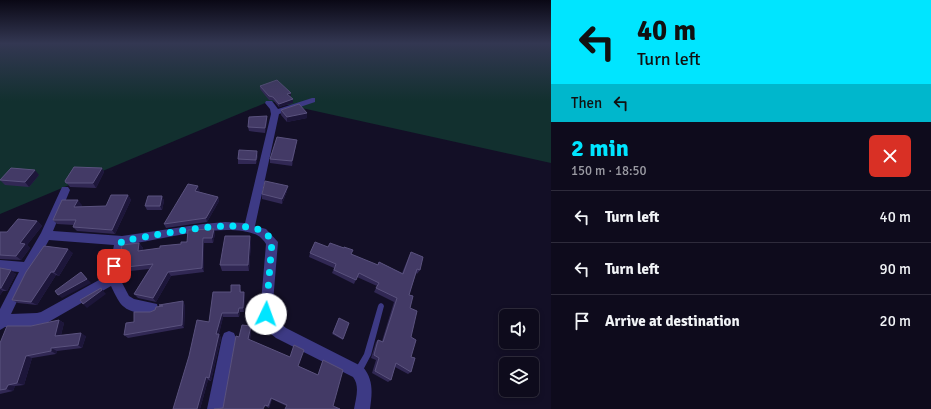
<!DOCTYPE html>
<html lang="en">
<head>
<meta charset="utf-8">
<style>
	body { margin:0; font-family:Signika,sans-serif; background:#1c1929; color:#f1f3f6; height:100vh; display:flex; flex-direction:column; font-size:15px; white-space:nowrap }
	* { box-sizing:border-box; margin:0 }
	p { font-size:13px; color:#9b9ba3 }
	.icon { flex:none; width:22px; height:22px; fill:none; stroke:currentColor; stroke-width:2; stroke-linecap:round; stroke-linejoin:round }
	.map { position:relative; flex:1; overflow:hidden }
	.panel { display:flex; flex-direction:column; background:#0e0b1c; width:380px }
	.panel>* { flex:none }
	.banner { background:#00e5ff; color:#111; overflow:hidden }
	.controls { position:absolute; left:499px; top:309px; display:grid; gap:8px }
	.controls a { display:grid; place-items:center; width:40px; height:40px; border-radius:6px; background:#0e0b1c; box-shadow:0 2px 6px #0003,0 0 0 1px #2e2b3b; font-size:20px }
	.pin { position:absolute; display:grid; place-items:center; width:34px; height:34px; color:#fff; margin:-17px; border-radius:8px; box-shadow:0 2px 6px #0006 }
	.me { position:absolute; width:44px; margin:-22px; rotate:3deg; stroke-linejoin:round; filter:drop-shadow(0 0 3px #0008) }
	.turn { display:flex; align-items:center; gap:14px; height:84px; padding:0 20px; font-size:18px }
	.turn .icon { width:52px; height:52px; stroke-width:2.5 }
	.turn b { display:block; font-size:28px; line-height:34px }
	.then { display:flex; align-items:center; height:38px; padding:0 20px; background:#0003; gap:8px; font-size:15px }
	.round { display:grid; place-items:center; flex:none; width:42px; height:42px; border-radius:6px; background:#1c1929 }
	.headline { display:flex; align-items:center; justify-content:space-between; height:68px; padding:0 20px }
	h1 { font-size:24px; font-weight:700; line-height:30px; color:#00e5ff }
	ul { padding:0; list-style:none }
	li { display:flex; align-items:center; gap:12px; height:52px; padding:0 20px; border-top:1px solid #2e2b3b }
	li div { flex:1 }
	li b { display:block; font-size:15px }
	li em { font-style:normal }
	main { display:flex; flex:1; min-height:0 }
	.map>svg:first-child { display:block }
	.green { fill:#12302f }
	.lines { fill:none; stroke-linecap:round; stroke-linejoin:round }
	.lane { fill:#3d3a85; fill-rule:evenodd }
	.street { fill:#3d3a85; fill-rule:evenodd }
	.wall { fill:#312854 }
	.shaded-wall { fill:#1d163a }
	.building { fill:#433a66; stroke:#5a527e }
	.route { stroke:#00e5ff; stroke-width:7; stroke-dasharray:0 12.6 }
</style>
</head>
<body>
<main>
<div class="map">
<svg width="551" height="409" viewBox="0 0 551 409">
	<rect width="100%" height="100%" fill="#130f26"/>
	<polygon class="green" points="0,43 551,43 551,163 270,101 0,214"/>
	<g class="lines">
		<polygon class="lane" points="381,303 383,304 384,306 371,355 361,374 358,375 355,374 354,371 364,354 378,306 379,304"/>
		<g class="street">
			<path d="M 312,98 L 315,98 L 315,102 L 279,114 L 255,226 L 266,229 L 278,242 L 272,314 L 275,319 L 286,328 L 363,367 C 374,380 372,394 370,409 L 354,409 C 356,398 360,386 353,377 L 276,338 L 265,329 L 260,314 L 266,244 C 264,241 261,237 257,235 C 227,221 158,240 125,245 L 119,277 L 129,296 L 134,299 L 157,304 L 158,308 L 157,312 C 151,315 146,313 140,313 C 121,310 119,302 111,286 L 45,324 L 37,327 L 5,327 L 0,330 L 0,309 L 19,272 L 0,270 L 0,260 L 24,262 L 41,233 L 62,187 L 68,187 L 70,190 L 53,231 L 122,236 L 203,224 L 225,222 L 245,223 L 271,114 L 270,109 L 265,103 L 266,101 L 272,101 L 278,109 ZM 49,240 L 114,245 L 108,275 L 41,312 L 37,313 L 11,314 L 31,272 Z"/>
			<polygon points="229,331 234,333 236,338 223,409 207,409 222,338 224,333"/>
		</g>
	</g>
	<g class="wall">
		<polygon points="260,86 291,96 290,96 293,103 279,107 273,100 269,100 260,89"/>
		<polygon points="281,110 307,118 287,122 281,115"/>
		<polygon points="267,121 265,133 249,131 248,127"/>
		<polygon points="296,145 292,166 270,163 270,159"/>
		<polygon points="258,155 256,164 238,164 238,159"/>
		<polygon points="102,168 104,172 96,188 70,187 65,181"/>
		<polygon points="39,175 29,187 5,185 0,180"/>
		<polygon points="200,191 199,192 218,197 219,201 207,222 166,228 164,224"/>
		<polygon points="287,191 282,204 262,199 262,194"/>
		<polygon points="128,195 131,200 115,234 77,231 73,227 74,225 57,224 53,220 82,205 81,207 106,206"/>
		<polygon points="162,196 164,201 162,210 147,210 145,206"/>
		<polygon points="37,221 42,226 27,245 30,248 21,260 0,259 0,232 7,232"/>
		<polygon points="214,229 215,234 213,243 204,243 204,272 171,276 156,302 138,298 134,294 149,269 121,272 118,268 139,243 143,248 142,251 160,248 181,244"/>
		<polygon points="251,243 249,271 222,271 220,265"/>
		<polygon points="328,247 351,254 377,265 379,262 402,273 409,256 411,252 420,270 417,274 416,273 409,295 411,337 411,372 408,374 395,367 391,380 388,382 372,373 376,360 371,358 376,342 378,340 382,341 394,302 374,292 377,286 357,277 354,284 332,273 334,268 309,257 310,253"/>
		<polygon points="73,253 59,276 56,275 37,305 18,303 12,300"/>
		<polygon points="0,268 16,274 7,291 3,291 0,295"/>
		<polygon points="241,289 241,292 245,296 244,312 240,312 239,317 223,317 219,334 221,338 211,381 208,380 200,409 173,409 209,322"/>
		<polygon points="159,305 185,305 184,328 128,338 124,335 134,322 150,312 155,310 160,307"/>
		<polygon points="339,318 343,339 343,340 332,334"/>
		<polygon points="59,320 64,323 61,335 86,336 82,348 57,351 56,354 32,358 24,385 15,386 13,391 0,394 0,343 31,326"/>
		<polygon points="251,326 251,330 250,340 298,366 318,375 323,360 343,370 286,406 272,399 269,408 265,406 223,408 239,337"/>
	</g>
	<g class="shaded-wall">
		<polygon points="291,93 291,96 287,97 287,94"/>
		<polygon points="293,99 293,103 279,107 279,104"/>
		<polygon points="307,113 307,118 287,122 287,117"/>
		<polygon points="267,116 267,121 265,133 265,128"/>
		<polygon points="297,140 296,145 292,166 292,161"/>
		<polygon points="257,151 258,155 256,164 256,160"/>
		<polygon points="102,168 104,172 96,188 93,183"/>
		<polygon points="35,170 39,175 29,187 25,182"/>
		<polygon points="198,186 200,191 197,196 195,191"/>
		<polygon points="288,186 287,191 282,204 282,199"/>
		<polygon points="128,195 131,200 115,234 112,230"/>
		<polygon points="162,196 164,201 162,210 160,206"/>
		<polygon points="218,197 219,201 207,222 206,218"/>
		<polygon points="78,200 82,205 78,212 74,207"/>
		<polygon points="37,221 42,226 27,245 30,248 21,260 16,256 20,243"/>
		<polygon points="214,229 215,234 213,243 212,238"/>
		<polygon points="250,236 251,243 249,271 248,265"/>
		<polygon points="203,238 204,243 204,272 202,268"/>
		<polygon points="139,243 143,248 141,256 138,251"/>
		<polygon points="68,249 73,253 59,276 54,272"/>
		<polygon points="11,270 16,274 7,291 1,288"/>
		<polygon points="51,272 56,275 37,305 31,302"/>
		<polygon points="81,272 91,283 62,298 58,295"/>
		<polygon points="168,272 171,276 156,302 153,298"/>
		<polygon points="101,288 106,294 87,308 83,304"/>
		<polygon points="0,289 3,291 0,295"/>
		<polygon points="244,292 245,296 244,312 243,308"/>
		<polygon points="183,301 185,305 184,328 182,325"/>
		<polygon points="239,308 240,312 239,317 238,313"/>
		<polygon points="222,313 223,317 218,337 216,334"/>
		<polygon points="59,320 64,323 60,339 55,336"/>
		<polygon points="251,326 251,330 249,343 248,339"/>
		<polygon points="81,333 86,336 82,348 78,345"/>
		<polygon points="219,334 221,338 211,381 209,378"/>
		<polygon points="51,348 57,351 56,354 51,351"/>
		<polygon points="26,356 32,358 24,385 17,383"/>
		<polygon points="206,377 208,380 200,409 197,409"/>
		<polygon points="8,385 15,386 13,391 6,389"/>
	</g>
	<g class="building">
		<polygon points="277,80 291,93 287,94 293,99 279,104 273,97 269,96 260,86"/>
		<polygon points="299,104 307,113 287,117 281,110"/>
		<polygon points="267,116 265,128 248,127 249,117"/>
		<polygon points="277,137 297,140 292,161 270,159"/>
		<polygon points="239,150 257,151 256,160 238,159"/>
		<polygon points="74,167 102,168 93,183 66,183 65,181"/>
		<polygon points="11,168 35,170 25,182 0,180"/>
		<polygon points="265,181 288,186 282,199 262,194"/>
		<polygon points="188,184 198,186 195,191 218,197 206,218 164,224"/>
		<polygon points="111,195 128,195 112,230 73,227 76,220 53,220 62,200 78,200 74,207 106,206"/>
		<polygon points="148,196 162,196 160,206 145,206"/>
		<polygon points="18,219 37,221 20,243 25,244 16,256 0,255 0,232 7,232"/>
		<polygon points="214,229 212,238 203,238 202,268 168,272 153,298 134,294 153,264 118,268 122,245 139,243 138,251 160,248 160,246 181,244 181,242 187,242 188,230"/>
		<polygon points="225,236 250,236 248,265 220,265"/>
		<polygon points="315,242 328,247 330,243 344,248 344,247 353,250 351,254 378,265 379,262 403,274 411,252 423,257 420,270 417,269 409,295 413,296 410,308 417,311 411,337 416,340 411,357 415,358 411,372 396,363 391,380 375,371 379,358 374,355 378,340 383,342 397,298 376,288 379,283 359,273 356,280 334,270 336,264 310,253"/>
		<polygon points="44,246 68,249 54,272 51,272 31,302 12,300 26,272"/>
		<polygon points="0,268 11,270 1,288 0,288"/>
		<polygon points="81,272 87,279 58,295 55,291"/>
		<polygon points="231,285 240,285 240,292 244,292 243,308 239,308 238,313 222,313 216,334 219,334 209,378 206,377 197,409 173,409 189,356 197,320 209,322 213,292 231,292"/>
		<polygon points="101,288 102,290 83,304 80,300"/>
		<polygon points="183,301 182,325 124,335 126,323 134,322 134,312 150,312 155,310 156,307 163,306 159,305"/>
		<polygon points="339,318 349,323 343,339 333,333"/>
		<polygon points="59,320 55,336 81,333 78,345 51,348 51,351 26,356 17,383 8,385 6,389 0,390 0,343 7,326 31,326"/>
		<polygon points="242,325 251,326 248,339 290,357 294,345 304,350 298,366 318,375 323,360 343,370 333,406 340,409 285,409 287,405 271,398 268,406 265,405 263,409 214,409 223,408 236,336 239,337"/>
	</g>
	<linearGradient id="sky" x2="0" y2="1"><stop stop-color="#0a0815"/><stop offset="0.43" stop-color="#333752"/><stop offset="1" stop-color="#333752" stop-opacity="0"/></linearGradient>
	<rect width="551" height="101" fill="url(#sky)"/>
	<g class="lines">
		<path class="route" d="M 114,266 L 117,250 L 122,241 C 153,236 235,217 262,231 C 267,234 270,237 272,242 L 266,314"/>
	</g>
</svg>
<div class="controls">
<a><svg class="icon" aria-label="sound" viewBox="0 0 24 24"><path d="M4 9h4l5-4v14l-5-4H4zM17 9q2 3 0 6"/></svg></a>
<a><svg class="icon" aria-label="layers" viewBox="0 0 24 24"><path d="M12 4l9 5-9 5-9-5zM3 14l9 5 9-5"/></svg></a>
</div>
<div class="pin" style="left:114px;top:266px;background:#d93025"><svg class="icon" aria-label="arrive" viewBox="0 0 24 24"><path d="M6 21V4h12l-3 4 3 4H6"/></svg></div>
<svg class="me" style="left:266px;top:314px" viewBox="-20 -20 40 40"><circle r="19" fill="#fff"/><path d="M0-13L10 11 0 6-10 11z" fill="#00e5ff"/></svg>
</div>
<section class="panel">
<div class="banner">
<div class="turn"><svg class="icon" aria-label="left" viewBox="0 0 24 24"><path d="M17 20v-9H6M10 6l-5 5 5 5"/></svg><div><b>40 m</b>Turn left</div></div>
<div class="then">Then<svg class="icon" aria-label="left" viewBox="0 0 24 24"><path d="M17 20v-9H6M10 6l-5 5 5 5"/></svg></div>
</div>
<div class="headline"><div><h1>2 min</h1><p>150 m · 18:50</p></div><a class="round" style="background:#d93025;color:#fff"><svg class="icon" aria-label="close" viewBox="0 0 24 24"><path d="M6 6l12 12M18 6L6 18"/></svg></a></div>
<ul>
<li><svg class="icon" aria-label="left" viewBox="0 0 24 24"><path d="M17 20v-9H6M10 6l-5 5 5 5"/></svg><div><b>Turn left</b></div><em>40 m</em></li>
<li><svg class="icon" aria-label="left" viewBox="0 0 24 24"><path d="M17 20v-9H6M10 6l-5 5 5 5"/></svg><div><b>Turn left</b></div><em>90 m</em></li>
<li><svg class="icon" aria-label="arrive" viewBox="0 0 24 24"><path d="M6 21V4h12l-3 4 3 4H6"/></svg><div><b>Arrive at destination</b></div><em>20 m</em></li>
</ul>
</section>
</main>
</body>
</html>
